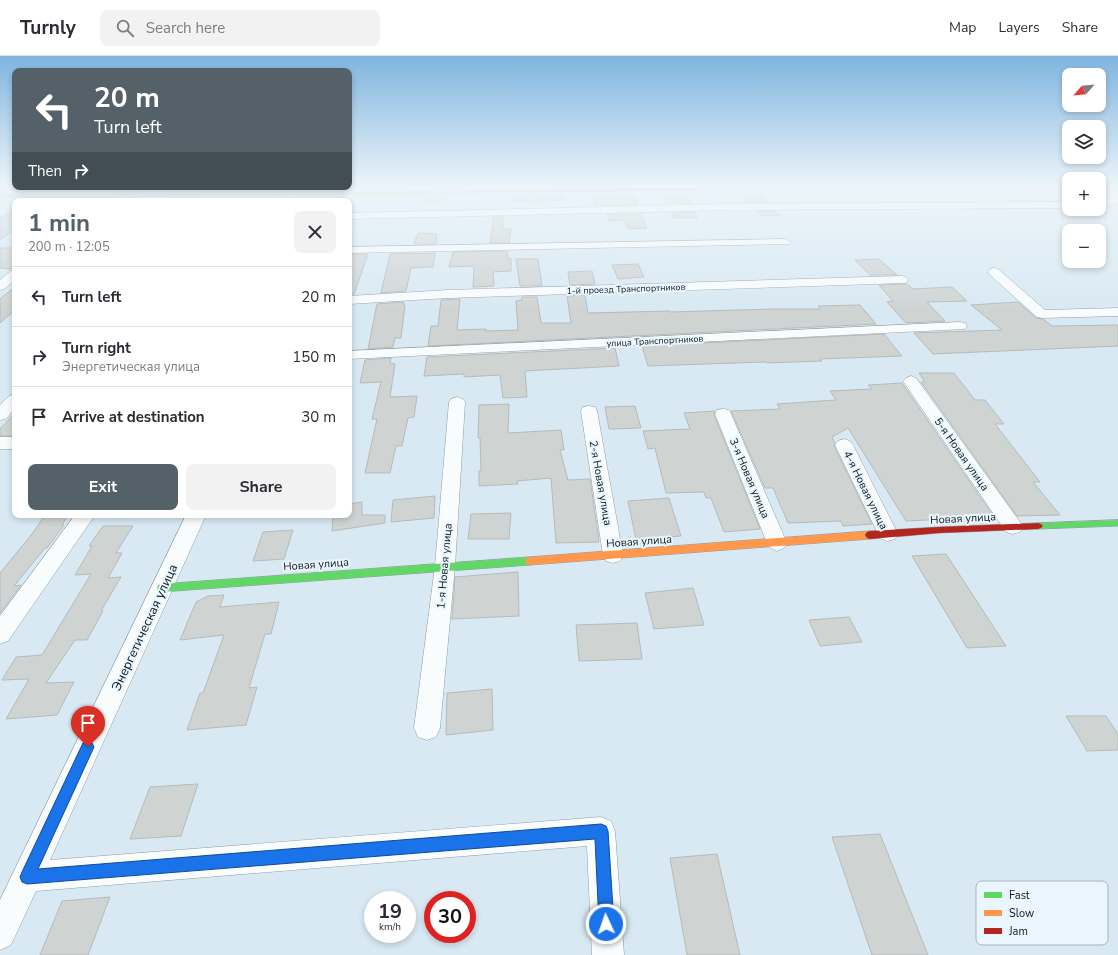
<!DOCTYPE html>
<html lang="en">
<head>
<meta charset="utf-8">
<style>
	body { margin:0; font-family:"Nunito Sans",sans-serif; background:#f2f2f3; color:#2b2b33; height:100vh; display:flex; flex-direction:column; font-size:15px; white-space:nowrap }
	* { box-sizing:border-box; margin:0 }
	p { font-size:13px; color:#7c7c81 }
	.icon { flex:none; width:22px; height:22px; fill:none; stroke:currentColor; stroke-width:2; stroke-linecap:round; stroke-linejoin:round }
	.map { position:relative; flex:1; overflow:hidden }
	.side { position:absolute; left:12px; top:142px; width:340px; height:320px; display:flex; flex-direction:column; background:#fff; border-radius:8px; box-shadow:0 2px 6px #0003 }
	.side>* { flex:none }
	.banner { position:absolute; left:12px; top:12px; width:340px; height:122px; border-radius:8px; box-shadow:0 2px 6px #0003; background:#546169; color:#fff; overflow:hidden }
	.needle { width:26px; rotate:243deg }
	.tools { position:absolute; left:1062px; top:12px; display:grid; gap:8px }
	.tools a { display:grid; place-items:center; width:44px; height:44px; border-radius:8px; background:#fff; box-shadow:0 2px 6px #0003; font-size:20px }
	.speed { position:absolute; left:364px; top:835px; display:flex; gap:8px; font-size:20px; font-weight:700; text-align:center }
	.speed>* { display:grid; place-content:center; width:52px; height:52px; border-radius:50%; background:#fff; box-shadow:0 2px 6px #0003; line-height:1 }
	.speed small { font-size:10px; font-weight:400 }
	.speed .limit { border:6px solid #d22; background:#fff; color:#111 }
	.pin { position:absolute; display:grid; place-items:center; width:34px; height:34px; color:#fff; margin:-41px -17px; border-radius:50% 50% 50% 0; rotate:-45deg; box-shadow:0 0 4px #0007 }
	.pin .icon { rotate:45deg }
	.me { position:absolute; width:44px; margin:-22px; rotate:357deg; stroke-linejoin:round; filter:drop-shadow(0 0 3px #0008) }
	.turn { display:flex; align-items:center; gap:14px; height:84px; padding:0 16px; font-size:18px }
	.turn .icon { width:52px; height:52px; stroke-width:2.5 }
	.turn b { display:block; font-size:28px; line-height:34px }
	.then { display:flex; align-items:center; height:38px; padding:0 16px; background:#0003; gap:8px; font-size:15px }
	.round { display:grid; place-items:center; flex:none; width:42px; height:42px; border-radius:8px; background:#f2f2f3 }
	.summary { display:flex; align-items:center; justify-content:space-between; height:68px; padding:0 16px }
	h1 { font-size:24px; font-weight:700; line-height:30px; color:#546169 }
	.cta { display:flex; gap:8px; margin-top:auto; padding:8px 16px }
	.cta a { flex:1; height:46px; border-radius:8px; background:#546169; color:#fff; font-size:16px; font-weight:700; line-height:46px; text-align:center }
	.cta a+a { background:#f2f2f3; color:#2b2b33 }
	ul { padding:0; list-style:none }
	li { display:flex; align-items:center; gap:12px; height:60px; padding:0 16px; border-top:1px solid #e1e1e2 }
	li div { flex:1 }
	li b { display:block; font-size:15px }
	li em { font-style:normal }
	header { display:flex; align-items:center; gap:24px; box-sizing:border-box; height:56px; padding:0 20px; background:#fff; border-bottom:1px solid #e1e1e2 }
	header strong { font-size:19px }
	nav { display:flex; gap:22px; margin-inline-start:auto; font-size:14px }
	.search { width:280px; height:36px; background:#f2f2f3; display:flex; align-items:center; gap:10px; box-sizing:border-box; padding:0 14px; border-radius:8px; color:#7c7c81; font-size:15px }
	.map>svg:first-child { display:block }
	.building { fill:#cfd4d3; stroke:#b5bbba }
	.lines { fill:none; stroke-linecap:round; stroke-linejoin:round }
	.street-casing { stroke:#919ea5; stroke-width:1 }
	.fast-casing { stroke:#919ea5; stroke-width:1 }
	.slow-casing { stroke:#919ea5; stroke-width:1 }
	.jam-casing { stroke:#919ea5; stroke-width:1 }
	.street { fill:#f9fcfd; fill-rule:evenodd }
	.fast { fill:#63d668; fill-rule:evenodd }
	.slow { fill:#ff974d; fill-rule:evenodd }
	.jam { fill:#b3261e; fill-rule:evenodd }
	.route { fill:#1a73e8; stroke:#114b97 }
	.labels { text-anchor:middle; stroke-width:4; stroke-linejoin:round; paint-order:stroke }
	.far-street-label { font-size:9px; fill:#0d181e; stroke:#eaf6fd }
	.street-label { font-size:11px; fill:#0d181e; stroke:#eaf6fd }
	.near-street-label { font-size:13px; fill:#0d181e; stroke:#eaf6fd }
	.key { fill:#eaf6fd; stroke:#a8b3ba; stroke-width:1 }
	.key-label { font-size:11px; fill:#0d181e }
</style>
</head>
<body>
<header>
<strong>Turnly</strong>
<div class="search"><svg class="icon" aria-label="search" viewBox="0 0 24 24"><circle cx="10" cy="10" r="6"/><path d="M15 15l6 6"/></svg>Search here</div>
<nav><a>Map</a><a>Layers</a><a>Share</a></nav>
</header>
<div class="map">
<svg width="1118" height="899" viewBox="0 0 1118 899">
	<rect width="100%" height="100%" fill="#d8e9f3"/>
	<g class="building">
		<polygon points="740,137 759,137 768,146 748,146"/>
		<polygon points="633,138 637,149 595,149 592,139"/>
		<polygon points="563,139 564,144 545,145 545,146 513,145 512,140"/>
		<polygon points="663,139 686,139 690,147 667,148"/>
		<polygon points="427,141 442,141 442,146 426,146"/>
		<polygon points="15,153 15,173 0,184 0,162"/>
		<polygon points="756,155 776,155 780,159 761,160"/>
		<polygon points="695,156 698,162 674,162 671,157"/>
		<polygon points="607,158 641,158 647,172 628,173 625,164 609,165"/>
		<polygon points="494,161 503,161 503,173 511,173 509,187 490,187"/>
		<polygon points="418,177 437,178 436,188 414,188"/>
		<polygon points="0,192 15,192 15,213 0,212"/>
		<polygon points="508,195 507,203 511,202 511,215 493,216 494,230 473,231 474,210 449,211 453,196"/>
		<polygon points="435,197 433,211 411,212 406,235 381,237 390,198"/>
		<polygon points="349,198 368,198 354,238 349,238"/>
		<polygon points="516,203 538,203 542,230 520,230"/>
		<polygon points="879,203 897,219 870,219 855,204"/>
		<polygon points="638,208 644,221 618,223 612,209"/>
		<polygon points="592,215 595,228 570,229 568,216"/>
		<polygon points="907,228 913,233 952,231 967,245 927,246 945,265 906,267 887,246 893,245 879,229"/>
		<polygon points="15,231 15,254 0,267 0,243"/>
		<polygon points="585,239 588,257 670,255 670,256 773,253 821,253 818,250 860,249 876,268 428,290 431,270 438,270 441,244 460,243 457,274 486,273 486,275 518,274 516,245 522,244 522,241 537,241 541,267 571,267 567,240"/>
		<polygon points="404,246 403,249 405,249 401,282 395,282 393,291 368,293 377,248"/>
		<polygon points="1018,246 1036,262 1043,263 1052,270 1118,269 1118,290 933,298 914,277 1002,274 971,249"/>
		<polygon points="884,278 902,300 820,303 822,305 767,307 766,306 648,310 642,290"/>
		<polygon points="615,292 619,310 525,315 527,341 503,342 500,319 464,321 464,318 424,320 427,301"/>
		<polygon points="391,302 390,307 395,308 390,341 417,340 414,361 408,362 402,390 396,390 390,417 365,417 377,363 372,363 381,326 360,327 365,304"/>
		<polygon points="919,317 954,317 975,344 985,344 1004,368 995,368 1040,426 1033,426 1060,459 1017,460 921,326 925,326"/>
		<polygon points="902,327 994,461 906,465 848,372 832,381 835,387 834,390 872,468 843,470 841,465 788,467 773,432 765,432 731,355 780,353 777,348 836,344 830,335 872,333 868,329"/>
		<polygon points="509,348 508,377 561,374 564,394 560,394 568,424 590,423 599,486 556,487 551,422 517,425 518,428 479,430 479,415 481,415 480,382 478,382 479,349"/>
		<polygon points="635,350 641,372 609,373 605,351"/>
		<polygon points="715,355 714,359 760,473 724,476 711,442 706,442 704,436 666,437 655,392 648,393 643,375 690,373 684,357"/>
		<polygon points="15,357 15,380 0,380 0,373"/>
		<polygon points="435,440 434,462 391,466 393,444"/>
		<polygon points="669,442 681,480 636,483 628,445"/>
		<polygon points="362,446 362,459 385,459 385,467 332,475 333,459 349,459 349,448"/>
		<polygon points="511,457 509,483 468,483 471,458"/>
		<polygon points="45,459 68,459 62,469 64,469 47,492 45,492 14,530 21,529 0,557 0,517 32,478"/>
		<polygon points="103,470 133,470 116,497 122,497 108,522 121,521 101,555 103,555 87,584 75,584 46,627 74,626 57,659 6,663 29,623 2,624 16,601 42,599 91,518 75,519 92,490 89,490"/>
		<polygon points="293,474 284,503 253,505 263,476"/>
		<polygon points="946,498 1006,590 967,592 912,500"/>
		<polygon points="518,516 519,560 452,563 455,521"/>
		<polygon points="693,532 704,569 654,573 645,537"/>
		<polygon points="224,539 220,551 279,546 271,578 265,578 249,632 257,631 246,669 187,674 200,637 203,637 224,579 180,584 196,546 208,540"/>
		<polygon points="849,561 862,586 820,590 809,564"/>
		<polygon points="637,567 642,603 579,605 576,569"/>
		<polygon points="492,633 493,674 446,679 447,637"/>
		<polygon points="1066,660 1106,660 1118,678 1118,694 1087,695"/>
		<polygon points="198,728 181,780 130,783 150,731"/>
		<polygon points="880,778 928,899 872,899 832,781"/>
		<polygon points="717,798 740,899 687,899 670,802"/>
		<polygon points="110,841 88,899 40,899 62,845"/>
	</g>
	<g class="lines">
		<defs>
			<g id="street">
				<polygon points="358,130 350,147 349,145 341,145 348,131"/>
				<polygon points="1099,130 1111,130 1118,134 1118,147 1106,151 1099,151 1099,145 1105,145 1116,140"/>
				<polygon points="293,136 298,139 294,145 284,145 290,137"/>
				<polygon points="1069,146 1069,152 727,154 349,163 349,157 727,148"/>
				<polygon points="785,183 791,186 789,188 349,197 349,191"/>
				<polygon points="994,212 998,213 1045,254 1118,252 1118,260 1042,262 1037,261 990,219 988,216 990,213"/>
				<polygon points="15,214 15,224 4,233 0,234 0,224 11,215"/>
				<polygon points="902,220 906,221 908,224 906,227 448,242 349,248 349,240 448,234"/>
				<polygon points="960,266 965,267 967,270 965,273 349,303 349,295"/>
				<polygon points="911,320 916,322 1020,466 1023,471 1020,476 1013,478 1006,476 903,325 906,322"/>
				<polygon points="15,338 15,352 6,363 0,364 0,349 9,340"/>
				<polygon points="457,341 463,343 465,346 455,510 440,672 436,681 427,684 418,681 414,672 435,510 449,346 451,343"/>
				<polygon points="589,350 595,351 597,355 623,499 620,505 613,507 606,505 603,499 581,355 583,351"/>
				<polygon points="723,353 729,354 731,358 787,487 784,492 777,495 770,492 767,487 715,358 717,354"/>
				<rect x="0" y="381" width="15" height="12"/>
				<polygon points="844,383 850,385 853,389 898,478 895,483 888,485 881,483 878,478 835,389 838,385"/>
				<polygon points="75,459 95,459 8,585 0,588 0,560"/>
				<polygon points="186,459 206,459 50,804 601,761 611,765 615,775 624,899 592,899 587,790 36,835 11,889 0,894 0,844"/>
			</g>
			<g id="fast">
				<polygon points="771,130 876,130 695,134 693,133 695,132"/>
				<polygon points="336,137 334,139 0,141 0,139"/>
				<polygon points="1118,464 1118,470 1038,473 1035,472 1033,470 1035,468 1038,467"/>
				<polygon points="530,501 533,502 535,505 533,508 530,509 162,536 158,535 157,532 158,529 162,528"/>
			</g>
			<g id="slow">
				<polygon points="549,134 551,136 334,139 332,138 334,137"/>
				<polygon points="870,475 873,476 875,479 873,482 870,483 530,509 527,508 525,505 527,502 530,501"/>
			</g>
			<g id="jam">
				<polygon points="695,132 697,134 549,136 547,135 549,134"/>
				<polygon points="1038,467 1041,468 1043,470 1041,472 1038,473 939,477 870,483 867,482 865,479 867,476 870,475 939,471"/>
			</g>
		</defs>
		<use href="#street" class="street-casing"/>
		<use href="#fast" class="fast-casing"/>
		<use href="#slow" class="slow-casing"/>
		<use href="#jam" class="jam-casing"/>
		<use href="#street" class="street"/>
		<use href="#fast" class="fast"/>
		<use href="#slow" class="slow"/>
		<use href="#jam" class="jam"/>
	</g>
	<linearGradient id="sky" x2="0" y2="1"><stop stop-color="#80b5df"/><stop offset="0.51" stop-color="#edf5fa"/><stop offset="1" stop-color="#edf5fa" stop-opacity="0"/></linearGradient>
	<rect width="1118" height="256" fill="url(#sky)"/>
	<polygon class="route" points="88,685 92,687 94,691 38,813 601,768 606,770 608,775 614,868 611,873 606,876 601,873 599,868 595,783 27,828 22,826 20,821 22,816 83,687"/>
	<g class="labels">
		<g class="far-street-label">
			<text transform="translate(626 233) rotate(-2)" y="3">1-й проезд Транспортников</text>
			<text transform="translate(655 285) rotate(-3)" y="3">улица Транспортников</text>
		</g>
		<g class="street-label">
			<text transform="translate(962 398) rotate(55)" y="4">5-я Новая улица</text>
			<text transform="translate(750 422) rotate(67)" y="4">3-я Новая улица</text>
			<text transform="translate(601 427) rotate(80)" y="4">2-я Новая улица</text>
			<text transform="translate(866 434) rotate(64)" y="4">4-я Новая улица</text>
			<text transform="translate(963 462) rotate(-3)" y="4">Новая улица</text>
			<text transform="translate(639 485) rotate(-4)" y="4">Новая улица</text>
			<text transform="translate(316 508) rotate(-4)" y="4">Новая улица</text>
			<text transform="translate(444 510) rotate(-85)" y="4">1-я Новая улица</text>
		</g>
		<g class="near-street-label">
			<text transform="translate(144 571) rotate(-65)" y="5">Энергетическая улица</text>
		</g>
	</g>
	<rect x="976" y="825" width="132" height="64" rx="6" class="key"/>
	<rect x="984" y="836" width="18" height="6" fill="#63d668"/>
	<rect x="984" y="854" width="18" height="6" fill="#ff974d"/>
	<rect x="984" y="872" width="18" height="6" fill="#b3261e"/>
	<g class="key-label">
		<text x="1009" y="843">Fast</text>
		<text x="1009" y="861">Slow</text>
		<text x="1009" y="879">Jam</text>
	</g>
</svg>
<div class="tools">
<a><svg class="needle" viewBox="-14 -14 28 28"><path d="M0-13l5 13h-10z" fill="#e53935"/><path d="M0 13l5-13h-10z" fill="#7c7c81"/></svg></a>
<a><svg class="icon" aria-label="layers" viewBox="0 0 24 24"><path d="M12 4l9 5-9 5-9-5zM3 14l9 5 9-5"/></svg></a>
<a>+</a>
<a>−</a>
</div>
<div class="speed"><div>19<small>km/h</small></div><div class="limit">30</div></div>
<div class="pin" style="left:88px;top:691px;background:#d93025"><svg class="icon" aria-label="arrive" viewBox="0 0 24 24"><path d="M6 21V4h12l-3 4 3 4H6"/></svg></div>
<svg class="me" style="left:606px;top:868px" viewBox="-20 -20 40 40"><circle r="17" fill="#1a73e8" stroke="#fff" stroke-width="3"/><path d="M0-11L8 9 0 5-8 9z" fill="#fff"/></svg>
<div class="banner">
<div class="turn"><svg class="icon" aria-label="left" viewBox="0 0 24 24"><path d="M17 20v-9H6M10 6l-5 5 5 5"/></svg><div><b>20 m</b>Turn left</div></div>
<div class="then">Then<svg class="icon" aria-label="right" viewBox="0 0 24 24"><path d="M7 20v-9h11M14 6l5 5-5 5"/></svg></div>
</div>
<section class="side">
<div class="summary"><div><h1>1 min</h1><p>200 m · 12:05</p></div><a class="round"><svg class="icon" aria-label="close" viewBox="0 0 24 24"><path d="M6 6l12 12M18 6L6 18"/></svg></a></div>
<ul>
<li><svg class="icon" aria-label="left" viewBox="0 0 24 24"><path d="M17 20v-9H6M10 6l-5 5 5 5"/></svg><div><b>Turn left</b></div><em>20 m</em></li>
<li><svg class="icon" aria-label="right" viewBox="0 0 24 24"><path d="M7 20v-9h11M14 6l5 5-5 5"/></svg><div><b>Turn right</b><p>Энергетическая улица</p></div><em>150 m</em></li>
<li><svg class="icon" aria-label="arrive" viewBox="0 0 24 24"><path d="M6 21V4h12l-3 4 3 4H6"/></svg><div><b>Arrive at destination</b></div><em>30 m</em></li>
</ul>
<div class="cta"><a>Exit</a><a>Share</a></div>
</section>
</div>
</body>
</html>
